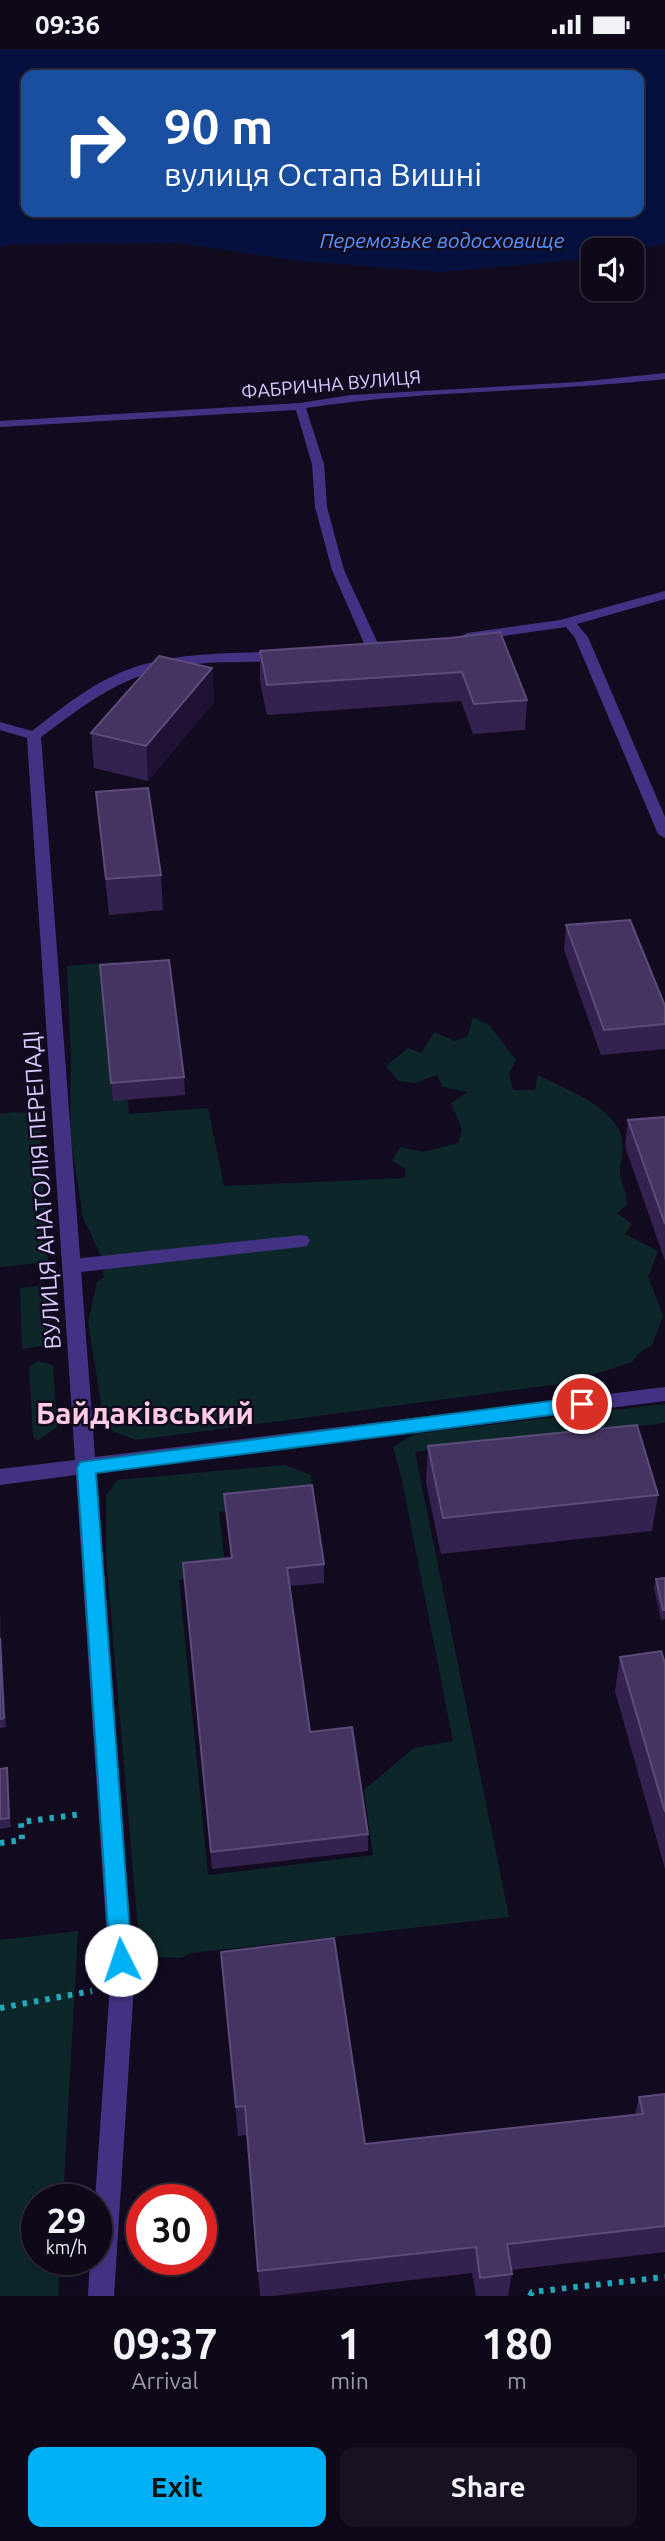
<!DOCTYPE html>
<html lang="en">
<head>
<meta charset="utf-8">
<style>
	body { margin:0; font-family:Ubuntu,sans-serif; background:#171121; color:#f1f3f6; height:100vh; display:flex; flex-direction:column; font-size:26px; white-space:nowrap }
	* { box-sizing:border-box; margin:0 }
	p { font-size:23px; color:#9b9aa2 }
	.icon { flex:none; width:38px; height:38px; fill:none; stroke:currentColor; stroke-width:2; stroke-linecap:round; stroke-linejoin:round }
	.map { position:relative; height:2247px; overflow:hidden }
	.details { display:flex; flex-direction:column; background:#0e0818; flex:1 }
	.details>* { flex:none }
	.banner { position:absolute; left:21px; top:21px; width:623px; height:147px; border-radius:14px; box-shadow:0 2px 5px #0004,0 0 0 2px #2e2937; background:#1a4fa0; color:#fff; overflow:hidden }
	.buttons { position:absolute; left:581px; top:189px; display:grid; gap:14px }
	.buttons a { display:grid; place-items:center; width:63px; height:63px; border-radius:14px; background:#0e0818; box-shadow:0 2px 5px #0004,0 0 0 2px #2e2937; font-size:35px }
	.speed { position:absolute; left:21px; top:2135px; display:flex; gap:14px; font-size:35px; font-weight:700; text-align:center }
	.speed>* { display:grid; place-content:center; width:91px; height:91px; border-radius:50%; background:#0e0818; box-shadow:0 2px 5px #0004,0 0 0 2px #2e2937; line-height:1 }
	.speed small { font-size:18px; font-weight:400 }
	.speed .limit { border:10px solid #d22; background:#fff; color:#111 }
	.pin { position:absolute; display:grid; place-items:center; width:60px; height:60px; color:#fff; margin:-30px; border:4px solid #fff; border-radius:50%; box-shadow:0 2px 7px #0007 }
	.me { position:absolute; width:77px; margin:-38px; rotate:356deg; stroke-linejoin:round; filter:drop-shadow(0 0 5px #0008) }
	.turn { display:flex; align-items:center; gap:24px; height:147px; padding:0 28px; font-size:32px }
	.turn .icon { width:91px; height:91px; stroke-width:2.5 }
	.turn b { display:block; font-size:49px; line-height:60px }
	.eta { display:flex; justify-content:space-evenly; align-items:center; height:119px; text-align:center }
	.eta b { font-size:42px; font-weight:600; line-height:49px }
	.button { display:flex; gap:14px; margin-top:auto; padding:14px 28px }
	.button a { flex:1; height:80px; border-radius:14px; background:#00b1f5; color:#111; font-size:28px; font-weight:600; line-height:80px; text-align:center }
	.button a+a { background:#171121; color:#f1f3f6 }
	.status { display:flex; justify-content:space-between; align-items:center; height:49px; padding:0 35px; background:#0e0818; direction:ltr }
	.status svg { height:19px; fill:currentColor }
	.map>svg:first-child { display:block }
	.green { fill:#0d262a }
	.water { fill:#05103e; fill-rule:evenodd }
	.lines { fill:none; stroke-linecap:round; stroke-linejoin:round }
	.path { stroke:#24a7b9; stroke-width:6; stroke-dasharray:4.5 7; stroke-linecap:butt }
	.service { fill:#433283; fill-rule:evenodd }
	.minor { fill:#433283; fill-rule:evenodd }
	.wall { fill:#33224f }
	.shaded-wall { fill:#1e1134 }
	.building { fill:#443462; stroke:#5c4b7b; stroke-width:2 }
	.route { fill:#00b1f5; stroke:#00739f; stroke-width:2 }
	.labels { text-anchor:middle; stroke-width:5; stroke-linejoin:round; paint-order:stroke }
	.far-street-label { font-size:19px; fill:#d9caff; stroke:#120b20 }
	.far-water-label { font-size:21px; font-style:italic; fill:#5894ff; stroke:#120b20 }
	.street-label { font-size:23px; fill:#d9caff; stroke:#120b20 }
	.district-label { font-size:30px; font-weight:bold; fill:#ffcce3; stroke:#120b20 }
</style>
</head>
<body>
<div class="status"><b>09:36</b><svg viewBox="0 0 49 12"><path d="M0 12V9h3v3zM5 12V6h3v6zM10 12V3h3v9zM15 12V0h3v12zM26 1h20v11H26zM47 4h2v5h-2z"/></svg></div>
<div class="map">
<svg width="665" height="2247" viewBox="0 0 665 2247">
	<rect width="100%" height="100%" fill="#120b20"/>
	<g class="green">
		<path d="M 114,913 L 129,1065 L 208,1059 L 224,1137 L 404,1129 L 406,1120 L 392,1112 L 400,1098 L 423,1103 L 458,1094 L 462,1081 L 451,1054 L 468,1043 L 443,1038 L 437,1026 L 415,1034 L 398,1032 L 386,1017 L 408,999 L 421,1004 L 434,983 L 455,992 L 468,987 L 473,968 L 490,977 L 516,1011 L 509,1025 L 513,1041 L 535,1041 L 538,1026 C 565,1040 610,1055 621,1086 C 625,1097 620,1113 620,1124 C 621,1135 627,1142 627,1156 L 617,1164 L 632,1175 L 625,1185 L 658,1202 L 648,1228 L 663,1266 L 652,1296 L 638,1305 L 632,1313 L 567,1334 L 136,1391 L 105,1379 L 88,1273 L 97,1233 L 104,1228 L 101,1207 L 83,1168 L 70,1086 L 71,1005 L 67,917 Z"/>
		<polygon points="13,1063 30,1064 39,1072 48,1213 0,1218 0,1065"/>
		<polygon points="47,1236 53,1295 22,1300 20,1239"/>
		<polygon points="38,1312 53,1316 57,1378 37,1392 33,1387 29,1317"/>
		<polygon points="665,1355 665,1374 415,1403 509,1868 191,1904 181,1909 159,1908 138,1880 106,1507 106,1447 117,1431 285,1416 311,1426 312,1441 309,1452 219,1463 226,1524 179,1531 208,1826 373,1806 364,1741 414,1699 453,1692 402,1431 393,1398 414,1385"/>
		<polygon points="78,1882 63,2151 37,2151 37,2210 60,2210 58,2247 0,2247 0,1891"/>
	</g>
	<path class="water" d="M 0,0 L 665,0 L 665,195 L 629,201 L 593,201 L 593,207 L 574,211 L 443,223 L 300,212 L 177,194 L 12,195 L 0,198 ZM 26,26 L 639,26 L 639,163 L 26,163 Z"/>
	<g class="lines">
		<g class="path">
			<polyline points="0,1794 22,1791 21,1773 82,1765"/>
			<polyline points="0,1959 92,1942"/>
			<polyline points="530,2247 532,2243 665,2228"/>
		</g>
		<polygon class="service" points="301,1186 307,1187 310,1192 307,1197 301,1198 72,1224 66,1222 63,1217 66,1212 72,1210"/>
		<g class="minor">
			<path d="M 665,324 L 665,330 C 547,343 423,341 306,359 L 324,415 L 327,458 L 344,521 L 381,601 L 374,605 L 367,601 L 332,521 L 315,458 L 312,415 L 296,361 L 0,378 L 0,372 L 300,354 L 351,346 L 578,333 Z"/>
			<polygon points="665,542 665,550 577,575 588,588 665,768 665,789 658,785 575,589 566,578 467,592 460,588 467,584 560,571"/>
			<path d="M 283,602 L 290,606 L 288,609 C 262,615 233,612 206,614 C 132,619 99,645 41,688 L 95,1408 L 665,1338 L 665,1352 L 96,1424 L 134,1936 L 114,2247 L 88,2247 L 90,2210 L 96,2210 L 95,2151 L 110,1936 L 76,1426 L 0,1436 L 0,1420 L 75,1411 L 27,689 L 0,681 L 0,673 L 32,682 C 62,659 92,634 127,621 C 176,602 232,605 283,602 Z"/>
		</g>
	</g>
	<g class="wall">
		<polygon points="450,589 527,651 525,681 473,685 461,652 267,666 260,632 260,602"/>
		<polygon points="212,619 214,653 148,732 94,719 91,684"/>
		<polygon points="96,743 161,826 163,861 109,866"/>
		<polygon points="566,876 665,957 665,1000 601,1006 564,901"/>
		<polygon points="100,916 184,1028 185,1046 113,1052"/>
		<polygon points="665,1068 665,1212 625,1097 628,1071"/>
		<polygon points="428,1397 658,1446 652,1482 441,1505 426,1433"/>
		<polygon points="224,1445 324,1515 324,1534 290,1537 310,1683 368,1785 368,1802 212,1820 183,1514 231,1509"/>
		<polygon points="665,1529 665,1570 661,1571 654,1539 656,1530"/>
		<polygon points="0,1564 6,1678 0,1679"/>
		<polygon points="620,1608 665,1614 665,1820 615,1642"/>
		<polygon points="7,1719 8,1728 11,1778 0,1780 0,1720"/>
		<polygon points="221,1903 365,2095 635,2066 639,2048 665,2045 665,2203 511,2221 512,2225 508,2247 476,2247 472,2224 273,2247 260,2247 247,2086 238,2087"/>
	</g>
	<g class="shaded-wall">
		<polygon points="212,619 214,653 148,732 146,697"/>
		<polygon points="0,1564 6,1678 4,1669 0,1589"/>
		<polygon points="7,1719 8,1728 11,1778 9,1769"/>
	</g>
	<g class="building">
		<polygon points="500,583 527,651 474,655 462,623 267,636 260,602 450,589"/>
		<polygon points="159,607 212,619 146,697 91,684"/>
		<polygon points="148,739 161,826 106,830 96,743"/>
		<polygon points="630,871 665,957 665,975 604,981 566,876"/>
		<polygon points="169,911 184,1028 111,1034 100,916"/>
		<polygon points="665,1068 665,1175 628,1071"/>
		<polygon points="637,1376 658,1446 443,1469 428,1397"/>
		<polygon points="312,1436 324,1515 287,1519 310,1683 352,1678 368,1785 211,1803 183,1514 232,1509 224,1445"/>
		<polygon points="665,1529 665,1561 663,1561 656,1530"/>
		<polygon points="0,1589 4,1669 0,1670"/>
		<polygon points="661,1602 665,1614 665,1763 620,1608"/>
		<polygon points="7,1719 9,1769 0,1770 0,1720"/>
		<polygon points="334,1889 365,2095 643,2065 639,2048 665,2045 665,2177 507,2195 512,2225 480,2229 476,2198 258,2222 245,2057 236,2058 221,1903"/>
	</g>
	<polygon class="route" points="582,1348 589,1350 591,1355 589,1360 582,1362 96,1424 132,1911 128,1919 121,1922 113,1919 110,1911 77,1419 80,1413"/>
	<g class="labels">
		<g class="far-street-label">
			<text transform="translate(331 335) rotate(-5)" y="7">ФАБРИЧНА ВУЛИЦЯ</text>
		</g>
		<g class="far-water-label">
			<text x="442" y="199">Перемозьке водосховище</text>
		</g>
		<g class="street-label">
			<text transform="translate(42 1141) rotate(-94)" y="8">ВУЛИЦЯ АНАТОЛІЯ ПЕРЕПАДІ</text>
		</g>
		<g class="district-label">
			<text x="145" y="1375">Байдаківський</text>
		</g>
	</g>
</svg>
<div class="buttons">
<a><svg class="icon" aria-label="sound" viewBox="0 0 24 24"><path d="M4 9h4l5-4v14l-5-4H4zM17 9q2 3 0 6"/></svg></a>
</div>
<div class="speed"><div>29<small>km/h</small></div><div class="limit">30</div></div>
<div class="pin" style="left:582px;top:1355px;background:#d93025"><svg class="icon" aria-label="arrive" viewBox="0 0 24 24"><path d="M6 21V4h12l-3 4 3 4H6"/></svg></div>
<svg class="me" style="left:121px;top:1911px" viewBox="-20 -20 40 40"><circle r="19" fill="#fff"/><path d="M0-13L10 11 0 6-10 11z" fill="#00b1f5"/></svg>
<div class="banner">
<div class="turn"><svg class="icon" aria-label="right" viewBox="0 0 24 24"><path d="M7 20v-9h11M14 6l5 5-5 5"/></svg><div><b>90 m</b>вулиця Остапа Вишні</div></div>
</div>
</div>
<section class="details">
<div class="eta">
<div><b>09:37</b><p>Arrival</p></div>
<div><b>1</b><p>min</p></div>
<div><b>180</b><p>m</p></div>
</div>
<div class="button"><a>Exit</a><a>Share</a></div>
</section>
</body>
</html>
